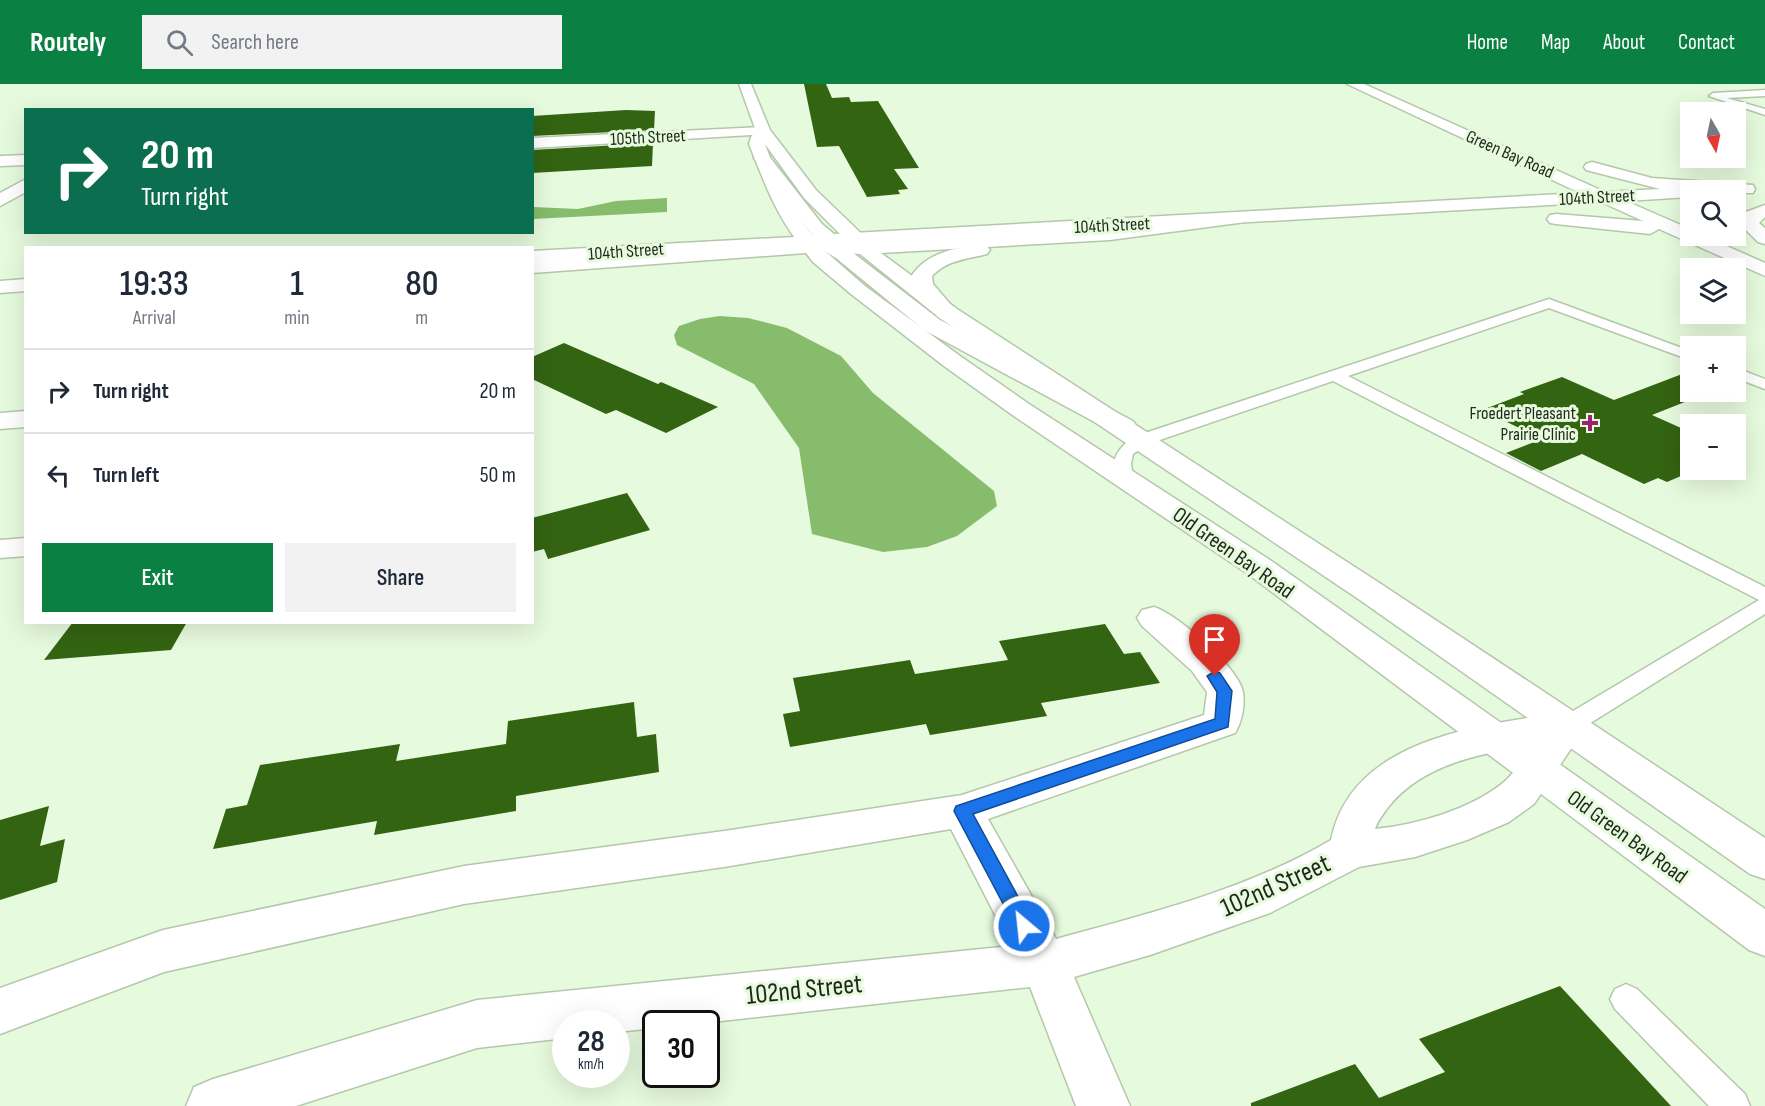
<!DOCTYPE html>
<html lang="en">
<head>
<meta charset="utf-8">
<style>
	body { margin:0; font-family:"Sofia Sans Condensed",sans-serif; background:#f2f2f3; color:#1f2937; height:100vh; display:flex; flex-direction:column; font-size:22px; white-space:nowrap }
	* { box-sizing:border-box; margin:0 }
	p { font-size:20px; color:#747a83 }
	.icon { flex:none; width:33px; height:33px; fill:none; stroke:currentColor; stroke-width:2; stroke-linecap:round; stroke-linejoin:round }
	.map { position:relative; flex:1; overflow:hidden }
	.drawer { position:absolute; left:24px; top:162px; width:510px; height:378px; display:flex; flex-direction:column; background:#fff; border-radius:0px; box-shadow:0 6px 24px #0002 }
	.drawer>* { flex:none }
	.banner { position:absolute; left:24px; top:24px; width:510px; height:126px; border-radius:0px; box-shadow:0 6px 24px #0002; background:#0b6e4f; color:#fff; overflow:hidden }
	.needle { width:39px; rotate:171deg }
	.tools { position:absolute; left:1680px; top:18px; display:grid; gap:12px }
	.tools a { display:grid; place-items:center; width:66px; height:66px; border-radius:0px; background:#fff; box-shadow:0 6px 24px #0002; font-size:30px }
	.speed { position:absolute; left:552px; top:926px; display:flex; gap:12px; font-size:30px; font-weight:700; text-align:center }
	.speed>* { display:grid; place-content:center; width:78px; height:78px; border-radius:50%; background:#fff; box-shadow:0 6px 24px #0002; line-height:1 }
	.speed small { font-size:15px; font-weight:400 }
	.speed .limit { border:3px solid #111; border-radius:9px; background:#fff; color:#111 }
	.pin { position:absolute; display:grid; place-items:center; width:51px; height:51px; color:#fff; margin:-62px -26px; border-radius:50% 50% 50% 0; rotate:-45deg; box-shadow:0 0 6px #0007 }
	.pin .icon { rotate:45deg }
	.me { position:absolute; width:66px; margin:-33px; rotate:332deg; stroke-linejoin:round; filter:drop-shadow(0 0 4px #0008) }
	.turn { display:flex; align-items:center; gap:21px; height:126px; padding:0 18px; font-size:27px }
	.turn .icon { width:78px; height:78px; stroke-width:2.5 }
	.turn b { display:block; font-size:42px; line-height:51px }
	.eta { display:flex; justify-content:space-evenly; align-items:center; height:102px; text-align:center }
	.eta b { font-size:36px; font-weight:600; line-height:42px }
	.primary-button { display:flex; gap:12px; margin-top:auto; padding:12px 18px }
	.primary-button a { flex:1; height:69px; border-radius:0px; background:#0b8043; color:#fff; font-size:24px; font-weight:600; line-height:69px; text-align:center }
	.primary-button a+a { background:#f2f2f3; color:#1f2937 }
	ul { padding:0; list-style:none }
	li { display:flex; align-items:center; gap:18px; height:84px; padding:0 18px; border-top:2px solid #e0e1e3 }
	li div { flex:1 }
	li b { display:block; font-size:22px }
	li em { font-style:normal }
	header { display:flex; align-items:center; gap:36px; box-sizing:border-box; height:84px; padding:0 30px; background:#0b8043; color:#fff }
	header strong { font-size:28px }
	nav { display:flex; gap:33px; margin-inline-start:auto; font-size:21px }
	.search { width:420px; height:54px; background:#f2f2f3; display:flex; align-items:center; gap:15px; box-sizing:border-box; padding:0 21px; border-radius:0px; color:#747a83; font-size:22px }
	.map>svg:first-child { display:block }
	.water { fill:#86bc6b }
	.building { fill:#336411 }
	.lines { fill:none; stroke-linecap:round; stroke-linejoin:round }
	.service-casing { stroke:#b4c7ab; stroke-width:3 }
	.minor-casing { stroke:#b4c7ab; stroke-width:3 }
	.tertiary-casing { stroke:#b4c7ab; stroke-width:3 }
	.primary-casing { stroke:#b4c7ab; stroke-width:3 }
	.service { fill:#fff; fill-rule:evenodd }
	.minor { fill:#fff; fill-rule:evenodd }
	.tertiary { fill:#fff; fill-rule:evenodd }
	.primary { fill:#fff; fill-rule:evenodd }
	.route { fill:#1a73e8; stroke:#114b97; stroke-width:1.5 }
	.poi-dot { fill:#a02174; stroke:#e6fadd; stroke-width:2 }
	.labels { text-anchor:middle; stroke-width:6; stroke-linejoin:round; paint-order:stroke }
	.far-street-label { font-size:18px; fill:#1f271c; stroke:#e6fadd }
	.far-poi-label { font-size:18px; fill:#1f271c; stroke:#e6fadd; text-anchor:end }
	.street-label { font-size:22px; fill:#1f271c; stroke:#e6fadd }
	.near-street-label { font-size:27px; fill:#1f271c; stroke:#e6fadd }
</style>
</head>
<body>
<header>
<strong>Routely</strong>
<div class="search"><svg class="icon" aria-label="search" viewBox="0 0 24 24"><circle cx="10" cy="10" r="6"/><path d="M15 15l6 6"/></svg>Search here</div>
<nav><a>Home</a><a>Map</a><a>About</a><a>Contact</a></nav>
</header>
<div class="map">
<svg width="1765" height="1022" viewBox="0 0 1765 1022">
	<rect width="100%" height="100%" fill="#e6fadd"/>
	<g class="water">
		<polygon points="667,114 667,128 533,135 533,123 578,125 616,117"/>
		<polygon points="720,232 748,234 787,244 841,272 873,309 994,407 997,422 957,452 927,463 883,468 812,450 799,364 754,300 677,261 674,251 679,242 700,235"/>
	</g>
	<g class="building">
		<polygon points="804,0 826,0 832,14 849,13 851,18 878,17 919,84 894,85 908,105 898,106 900,110 867,113 839,62 817,63"/>
		<polygon points="626,26 655,27 654,46 532,52 532,32"/>
		<polygon points="653,59 652,82 532,89 532,66"/>
		<polygon points="564,259 658,300 661,298 718,323 666,349 616,326 606,330 532,295 532,273"/>
		<polygon points="1690,287 1690,308 1710,308 1652,331 1690,348 1690,386 1695,386 1667,398 1658,394 1644,400 1582,370 1541,387 1506,369 1542,355 1482,326 1524,310 1520,308 1562,293 1614,316"/>
		<polygon points="627,409 650,446 548,475 544,465 532,468 532,434"/>
		<polygon points="73,538 187,538 171,566 44,576"/>
		<polygon points="1105,540 1124,570 1140,568 1160,599 1041,619 1047,632 930,651 926,640 790,663 783,630 800,627 793,594 910,576 915,590 1008,576 999,557"/>
		<polygon points="634,618 637,653 656,650 659,688 516,712 516,727 374,751 377,737 213,765 226,725 247,721 260,681 400,660 396,677 506,660 508,637"/>
		<polygon points="49,722 40,762 65,755 57,798 0,816 0,736"/>
		<polygon points="1560,902 1671,1022 1251,1022 1251,1019 1355,980 1379,1014 1445,988 1419,955"/>
	</g>
	<g class="lines">
		<defs>
			<g id="service">
				<polygon points="1765,6 1765,12 1727,14 1765,25 1765,31 1709,12 1713,9"/>
				<path d="M 1549,215 L 1690,267 L 1690,276 L 1549,224 L 1348,292 L 1765,503 L 1765,530 L 1576,648 L 1567,651 L 1558,648 L 1555,642 L 1558,636 L 1759,516 L 1333,297 L 1148,360 L 1133,370 L 1131,380 L 1133,393 L 1130,397 L 1118,397 C 1106,379 1120,361 1136,352 Z"/>
				<polygon points="1736,284 1765,295 1765,305 1736,294"/>
				<polygon points="1626,900 1637,905 1745,1010 1750,1022 1709,1022 1615,925 1610,915 1615,905"/>
			</g>
			<g id="minor">
				<polygon points="763,43 768,44 770,47 768,50 532,64 532,54"/>
				<polygon points="26,71 26,81 0,82 0,72"/>
				<polygon points="26,95 26,108 0,122 0,109"/>
				<polygon points="26,327 26,343 0,345 0,329"/>
				<polygon points="26,454 26,472 0,474 0,456"/>
				<path d="M 1154,523 C 1176,529 1240,585 1243,608 C 1245,621 1242,638 1235,649 L 988,735 L 1056,855 C 1150,829 1246,806 1331,756 C 1352,653 1482,641 1567,628 L 1580,632 L 1586,642 L 1534,720 L 1509,738 L 1467,756 L 1415,773 L 1359,783 L 1270,829 L 1150,871 L 1074,893 L 1130,1022 L 1076,1022 L 1030,903 L 703,939 L 656,939 L 656,944 L 616,948 L 616,939 L 566,939 L 566,954 L 477,964 L 296,1022 L 186,1022 L 194,1003 L 213,995 L 477,916 L 1011,862 L 951,745 L 724,783 L 464,820 L 164,888 L 0,950 L 0,904 L 163,846 L 464,782 L 724,747 L 962,711 L 1204,631 L 1207,608 L 1192,587 L 1142,542 L 1137,534 L 1142,526 ZM 1532,661 C 1524,673 1515,689 1504,698 C 1472,725 1416,741 1375,745 C 1378,736 1383,730 1389,722 C 1424,679 1481,670 1532,661 Z"/>
			</g>
			<path id="tertiary" d="M 739,0 L 751,0 L 770,46 L 816,106 L 870,158 L 1110,144 L 1238,129 L 1244,130 L 1247,134 L 1244,138 L 1238,139 L 1110,156 L 881,169 L 957,225 L 1381,500 L 1765,754 L 1765,795 L 1750,790 L 1357,514 L 941,235 L 860,170 L 843,169 L 840,165 L 843,161 L 849,159 L 804,114 L 765,60 C 777,94 793,128 816,156 L 833,157 L 836,161 L 833,165 L 825,167 L 865,202 L 960,272 L 1029,320 L 1270,476 L 1765,825 L 1765,872 L 1749,866 L 1248,490 L 1011,330 L 944,282 L 851,210 L 813,178 L 806,169 L 532,189 L 532,177 L 798,158 C 775,129 763,95 749,60 L 751,53 L 756,47 Z"/>
			<g id="primary">
				<polygon points="1347,0 1364,0 1605,108 1660,105 1586,86 1584,83 1586,80 1592,78 1652,94 1753,101 1755,105 1753,109 1736,109 1736,106 1690,106 1690,113 1626,117 1690,145 1690,152 1704,152 1765,179 1765,192 1659,145 1650,150 1556,140 1550,139 1547,135 1550,131 1556,130 1643,137 1601,118 847,161 848,165 940,236 1133,337 1137,343 1133,349 1124,351 1115,349 924,246 836,174 821,165 810,163 532,179 532,167 813,152 754,74 762,69 768,71 822,140 834,150 1580,109"/>
				<polygon points="1765,121 1765,133 1759,139 1765,144 1765,160 1758,158 1740,140 1746,128"/>
				<path d="M 980,160 L 987,162 L 990,166 L 987,170 C 967,175 947,176 932,192 L 933,200 L 957,228 L 954,233 L 946,235 L 938,233 L 913,201 L 912,191 C 928,168 954,165 980,160 Z"/>
				<polygon points="26,195 26,207 0,209 0,197"/>
			</g>
		</defs>
		<use href="#service" class="service-casing"/>
		<use href="#minor" class="minor-casing"/>
		<use href="#tertiary" class="tertiary-casing"/>
		<use href="#primary" class="primary-casing"/>
		<use href="#service" class="service"/>
		<use href="#minor" class="minor"/>
		<use href="#tertiary" class="tertiary"/>
		<use href="#primary" class="primary"/>
	</g>
	<polygon class="route" points="1215,587 1220,589 1232,607 1228,643 973,730 1034,842 1031,848 1024,850 1018,848 954,727 956,722 1215,635 1217,608 1207,592"/>
	<path class="poi-dot" d="M1587 330h6v6h6v6h-6v6h-6v-6h-6v-6h6z"/>
	<g class="labels">
		<g class="far-street-label">
			<text transform="translate(648 53) rotate(-3)" y="6">105th Street</text>
			<text transform="translate(1510 70) rotate(24)" y="6">Green Bay Road</text>
			<text transform="translate(1597 113) rotate(-3)" y="6">104th Street</text>
			<text transform="translate(1112 141) rotate(-3)" y="6">104th Street</text>
			<text transform="translate(626 167) rotate(-4)" y="6">104th Street</text>
		</g>
		<g class="far-poi-label">
			<text x="1576" y="335">Froedert Pleasant<tspan x="1576" dy="21">Prairie Clinic</tspan></text>
		</g>
		<g class="street-label">
			<text transform="translate(1234 468) rotate(35)" y="8">Old Green Bay Road</text>
			<text transform="translate(1628 752) rotate(36)" y="8">Old Green Bay Road</text>
		</g>
		<g class="near-street-label">
			<text transform="translate(1275 801) rotate(-24)" y="9">102nd Street</text>
			<text transform="translate(804 905) rotate(-6)" y="9">102nd Street</text>
		</g>
	</g>
</svg>
<div class="tools">
<a><svg class="needle" viewBox="-14 -14 28 28"><path d="M0-13l5 13h-10z" fill="#e53935"/><path d="M0 13l5-13h-10z" fill="#747a83"/></svg></a>
<a><svg class="icon" aria-label="search" viewBox="0 0 24 24"><circle cx="10" cy="10" r="6"/><path d="M15 15l6 6"/></svg></a>
<a><svg class="icon" aria-label="layers" viewBox="0 0 24 24"><path d="M12 4l9 5-9 5-9-5zM3 14l9 5 9-5"/></svg></a>
<a>+</a>
<a>−</a>
</div>
<div class="speed"><div>28<small>km/h</small></div><div class="limit">30</div></div>
<div class="pin" style="left:1215px;top:592px;background:#d93025"><svg class="icon" aria-label="arrive" viewBox="0 0 24 24"><path d="M6 21V4h12l-3 4 3 4H6"/></svg></div>
<svg class="me" style="left:1024px;top:842px" viewBox="-20 -20 40 40"><circle r="17" fill="#1a73e8" stroke="#fff" stroke-width="3"/><path d="M0-11L8 9 0 5-8 9z" fill="#fff"/></svg>
<div class="banner">
<div class="turn"><svg class="icon" aria-label="right" viewBox="0 0 24 24"><path d="M7 20v-9h11M14 6l5 5-5 5"/></svg><div><b>20 m</b>Turn right</div></div>
</div>
<section class="drawer">
<div class="eta">
<div><b>19:33</b><p>Arrival</p></div>
<div><b>1</b><p>min</p></div>
<div><b>80</b><p>m</p></div>
</div>
<ul>
<li><svg class="icon" aria-label="right" viewBox="0 0 24 24"><path d="M7 20v-9h11M14 6l5 5-5 5"/></svg><div><b>Turn right</b></div><em>20 m</em></li>
<li><svg class="icon" aria-label="left" viewBox="0 0 24 24"><path d="M17 20v-9H6M10 6l-5 5 5 5"/></svg><div><b>Turn left</b></div><em>50 m</em></li>
</ul>
<div class="primary-button"><a>Exit</a><a>Share</a></div>
</section>
</div>
</body>
</html>
